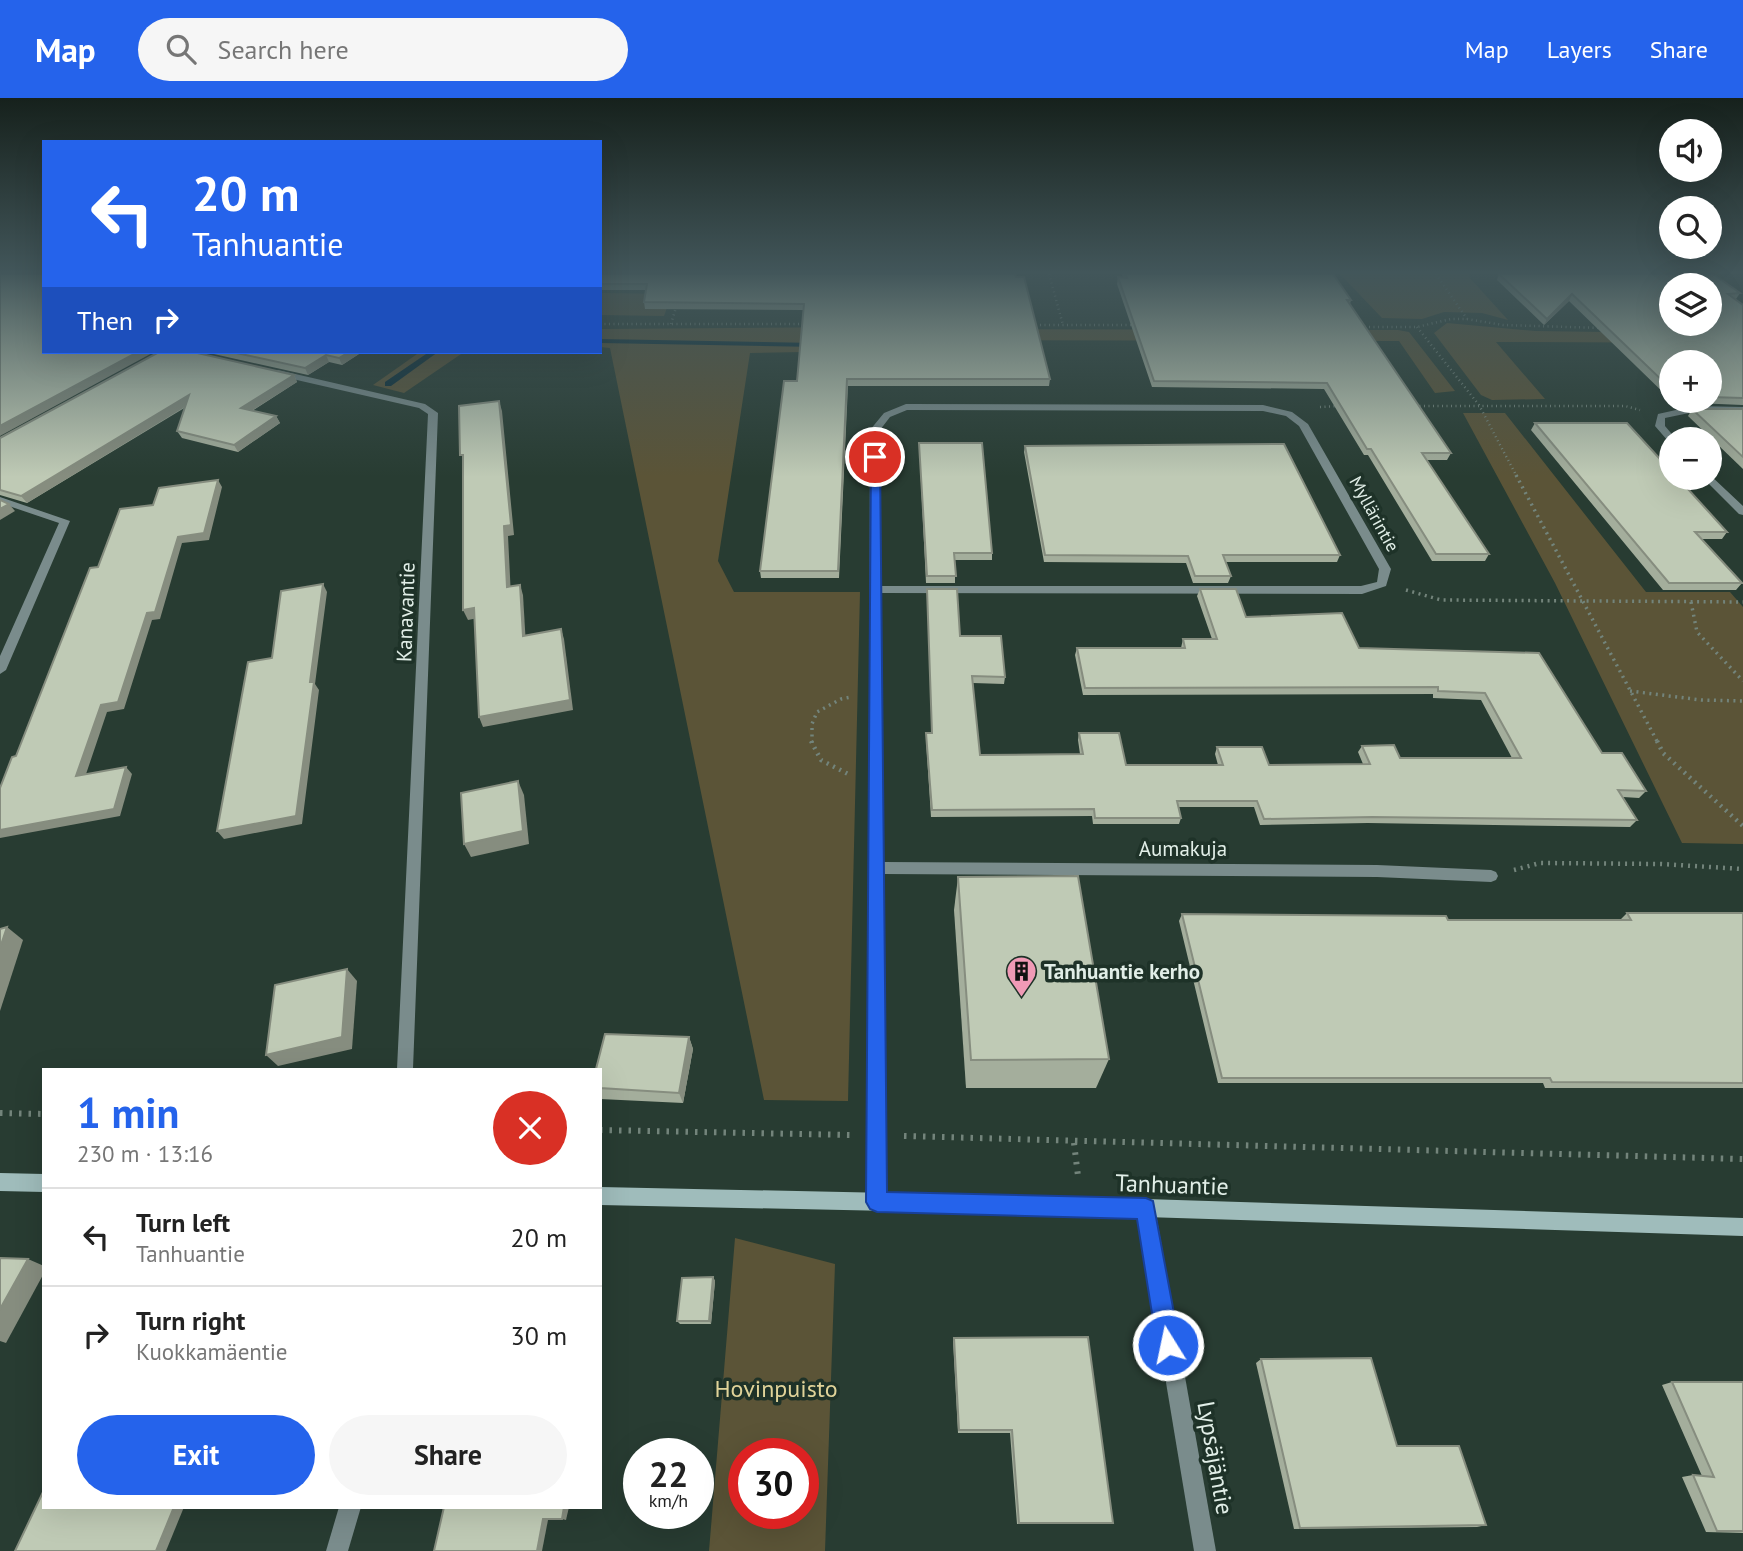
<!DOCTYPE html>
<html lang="en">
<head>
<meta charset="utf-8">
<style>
	body { margin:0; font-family:"PT Sans",sans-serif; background:#f6f6f6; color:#222; height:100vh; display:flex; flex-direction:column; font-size:26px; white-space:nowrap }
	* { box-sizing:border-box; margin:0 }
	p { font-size:23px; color:#767676 }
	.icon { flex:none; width:38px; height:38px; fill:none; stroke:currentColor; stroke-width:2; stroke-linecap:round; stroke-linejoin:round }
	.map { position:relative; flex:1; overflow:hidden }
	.details { position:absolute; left:42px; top:970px; width:560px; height:441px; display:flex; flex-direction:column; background:#fff; border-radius:0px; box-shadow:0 7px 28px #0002 }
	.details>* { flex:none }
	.top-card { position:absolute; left:42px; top:42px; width:560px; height:214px; border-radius:0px; box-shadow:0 7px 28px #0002; background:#2563eb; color:#fff; overflow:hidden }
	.tools { position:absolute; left:1659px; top:21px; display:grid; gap:14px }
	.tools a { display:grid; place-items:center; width:63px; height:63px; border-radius:50%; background:#fff; box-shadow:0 7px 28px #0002; font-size:35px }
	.speed { position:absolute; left:623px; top:1340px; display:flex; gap:14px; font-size:35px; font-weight:700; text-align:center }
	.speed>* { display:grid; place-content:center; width:91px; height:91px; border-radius:50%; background:#fff; box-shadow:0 7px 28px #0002; line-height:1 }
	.speed small { font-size:18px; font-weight:400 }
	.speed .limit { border:10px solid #d22; background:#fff; color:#111 }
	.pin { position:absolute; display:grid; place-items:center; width:60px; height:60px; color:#fff; margin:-30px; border:4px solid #fff; border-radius:50%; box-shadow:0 2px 7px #0007 }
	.me { position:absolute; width:77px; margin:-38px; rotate:350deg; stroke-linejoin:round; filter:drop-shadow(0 0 5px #0008) }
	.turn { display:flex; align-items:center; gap:24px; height:147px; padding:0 35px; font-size:32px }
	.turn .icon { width:91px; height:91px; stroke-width:2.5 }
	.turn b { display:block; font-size:49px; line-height:60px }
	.then { display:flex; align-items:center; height:66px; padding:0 35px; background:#0003; gap:14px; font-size:26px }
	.round { display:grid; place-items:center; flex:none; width:74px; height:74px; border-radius:37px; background:#f6f6f6 }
	.headline { display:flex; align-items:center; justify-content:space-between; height:119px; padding:0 35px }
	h1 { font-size:42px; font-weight:700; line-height:52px; color:#2563eb }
	.cta { display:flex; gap:14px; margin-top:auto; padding:14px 35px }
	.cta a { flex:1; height:80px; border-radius:42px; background:#2563eb; color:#fff; font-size:28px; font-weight:700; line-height:80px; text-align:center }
	.cta a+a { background:#f6f6f6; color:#222 }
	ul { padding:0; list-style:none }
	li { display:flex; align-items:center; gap:21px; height:98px; padding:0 35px; border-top:2px solid #e0e0e0 }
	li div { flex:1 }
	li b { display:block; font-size:26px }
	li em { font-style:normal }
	header { display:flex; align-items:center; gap:42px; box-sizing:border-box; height:98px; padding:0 35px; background:#2563eb; color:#fff }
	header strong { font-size:33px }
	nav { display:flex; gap:38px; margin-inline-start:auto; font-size:24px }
	.search { width:490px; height:63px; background:#f6f6f6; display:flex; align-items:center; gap:18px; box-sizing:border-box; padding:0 24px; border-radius:38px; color:#767676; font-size:26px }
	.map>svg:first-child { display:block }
	.green { fill:#5b5437; fill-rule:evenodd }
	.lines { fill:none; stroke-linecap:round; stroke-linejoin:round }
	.stream { fill:#062b38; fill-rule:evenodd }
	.path-far3 { stroke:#73847b; stroke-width:2.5; stroke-dasharray:1 3.5; stroke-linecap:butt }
	.path-far2 { stroke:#73847b; stroke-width:3.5; stroke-dasharray:2 4.5; stroke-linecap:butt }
	.path-far1 { stroke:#73847b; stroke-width:4.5; stroke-dasharray:2 5; stroke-linecap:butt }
	.path { stroke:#73847b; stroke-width:6; stroke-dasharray:2.5 7; stroke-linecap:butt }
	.street { fill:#7a8c8c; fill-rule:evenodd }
	.secondary { fill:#9fbcbb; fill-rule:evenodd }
	.wall { fill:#a4ae9c }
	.shaded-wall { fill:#868d7f }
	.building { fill:#bfcab5; stroke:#868d7f; stroke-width:2; fill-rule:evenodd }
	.route { fill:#2563eb; stroke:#184099; stroke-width:2 }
	.labels { text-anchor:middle; stroke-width:7; stroke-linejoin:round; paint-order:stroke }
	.far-street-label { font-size:18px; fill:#e1eee7; stroke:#1e3228 }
	.street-label { font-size:21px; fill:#e1eee7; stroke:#1e3228 }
	.poi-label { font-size:21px; font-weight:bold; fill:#e1eee7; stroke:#1e3228; text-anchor:start }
	.near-street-label { font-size:24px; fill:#e1eee7; stroke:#1e3228 }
	.near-park-label { font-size:24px; fill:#e0d399; stroke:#1e3228 }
</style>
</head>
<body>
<header>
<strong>Map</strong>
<div class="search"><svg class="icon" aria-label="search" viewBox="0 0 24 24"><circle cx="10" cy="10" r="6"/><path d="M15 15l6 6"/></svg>Search here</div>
<nav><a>Map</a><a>Layers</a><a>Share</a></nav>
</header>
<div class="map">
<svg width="1743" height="1453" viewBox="0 0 1743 1453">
	<rect width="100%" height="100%" fill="#283c32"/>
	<g class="green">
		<polygon points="1340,176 1469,176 1469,179 1508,222 1482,215 1444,214 1422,221 1382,220"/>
		<polygon points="600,195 672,196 664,218 600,217"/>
		<polygon points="1447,225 1535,233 1743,236 1743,245 1496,244 1545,301 1492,302 1481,297 1434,235"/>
		<polygon points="862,229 861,253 750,255 718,463 734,494 860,494 848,1003 764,1002 610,250 600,249 600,231"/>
		<polygon points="886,231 1398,232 1409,234 1455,293 1435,295 1399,243 886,242"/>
		<polygon points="420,254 464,254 404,295 373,287"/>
		<polygon points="1463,315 1505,315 1646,494 1730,494 1743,509 1743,746 1682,745 1555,485"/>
		<path d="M 735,1140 L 835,1166 L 825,1453 L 709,1453 ZM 744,1356 L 803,1356 L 803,1416 L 744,1416 Z"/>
	</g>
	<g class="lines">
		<g class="stream">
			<polygon points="600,241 818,245 822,247 818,249 600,245"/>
			<polygon points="429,254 438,254 391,288 385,288 385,284"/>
		</g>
		<g class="path-far3">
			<polyline points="1049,176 1063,227"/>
			<polyline points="1436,176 1467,221"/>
			<polyline points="600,226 806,226"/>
			<polyline points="671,226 677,206"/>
			<polyline points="1031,227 1135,227"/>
			<polyline points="1360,229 1417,229 1451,221 1467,221 1503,227 1602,230"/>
			<polyline points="1417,229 1479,307 1517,379"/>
			<polyline points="1415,308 1625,308 1640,312"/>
			<polyline points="1320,309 1340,308"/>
		</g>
		<g class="path-far2">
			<polyline points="1516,377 1658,645"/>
			<polyline points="1406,492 1441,502 1743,504"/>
			<polyline points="1691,504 1697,534 1743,583"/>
			<polyline points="1630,593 1701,602 1743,603"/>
			<polyline points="812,645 812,626 817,614 841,601 851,599"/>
		</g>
		<g class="path-far1">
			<polyline points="811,643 821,662 850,677"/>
			<polyline points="1657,643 1663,655 1743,728"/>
			<polyline points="1514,772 1540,765 1661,766 1743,771"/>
		</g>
		<g class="path">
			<polyline points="0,1015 44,1016"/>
			<polyline points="600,1032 850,1037"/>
			<polyline points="904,1038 1743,1061"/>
			<polyline points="1074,1045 1078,1078"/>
		</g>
		<g class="street">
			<polygon points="278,272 425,306 438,315 413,971 397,971 428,316 419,310 275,277 274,275"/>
			<path d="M 906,306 L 1263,307 L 1292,314 L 1308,326 L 1391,471 L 1386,488 L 1362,496 L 881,495 L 883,764 L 1377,767 L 1491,772 L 1496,774 L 1498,778 L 1496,782 L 1491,784 L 1377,779 L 883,776 L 886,1104 L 884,1111 L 877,1113 L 870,1111 L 868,1104 L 870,332 L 884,315 ZM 907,312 L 1263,313 L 1286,318 L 1299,328 L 1379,471 L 1377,484 L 1361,488 L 881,488 L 880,332 L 890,319 Z"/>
			<polygon points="1694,308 1743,309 1743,315 1694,314 1665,320 1665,328 1676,341 1668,343 1655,328 1658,316"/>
			<polygon points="1710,377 1743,408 1743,417 1739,416 1705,382 1704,380 1710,380"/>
			<polygon points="0,399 70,423 6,572 0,576 0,558 59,425 0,405"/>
			<polygon points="1146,1101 1153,1103 1155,1110 1216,1453 1194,1453 1137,1110 1139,1103"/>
			<polygon points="339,1409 361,1409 348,1453 326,1453"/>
		</g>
		<g class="secondary">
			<polygon points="0,1075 44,1076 44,1094 0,1093"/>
			<polygon points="600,1089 1082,1099 1743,1120 1743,1138 1082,1117 600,1107"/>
		</g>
	</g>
	<g class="wall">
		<polygon points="600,176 1015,176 1050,281 1049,288 848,288 839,480 761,480 760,473 797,283 804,212 645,211 644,204 646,192 600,192"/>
		<polygon points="1122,176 1333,176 1351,202 1350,206 1451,355 1447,362 1426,362 1489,456 1485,463 1432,463 1368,357 1364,357 1324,291 1152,289 1117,186 1118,179 1123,180"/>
		<polygon points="1499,176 1740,195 1736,201 1743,207 1743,307 1694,305 1678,309 1672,303 1710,303 1710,264 1671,264 1671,302 1569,203 1544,227 1497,182"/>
		<polygon points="205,254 362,254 342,267 329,264 308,277"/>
		<polygon points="294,277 297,284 252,313 276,318 280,325 238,354 182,340 177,333 186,309 27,405 0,397 0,340"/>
		<polygon points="1692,311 1743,311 1743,371 1688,318"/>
		<polygon points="1535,325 1727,434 1722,441 1702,441 1742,485 1736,492 1663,492 1531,332"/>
		<polygon points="919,345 992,455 992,462 955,462 955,485 926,485"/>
		<polygon points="1025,348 1340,457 1337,464 1225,464 1231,478 1228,485 1193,485 1186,465 1044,464 1024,354"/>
		<polygon points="927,491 960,538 1005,579 1004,586 973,585 980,657 1080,656 1078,642 1079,635 1126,667 1218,667 1215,656 1217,649 1269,667 1363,666 1358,654 1362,648 1400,660 1512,660 1481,602 1433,600 1433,596 1083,597 1075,557 1077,550 1181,550 1183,541 1212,541 1197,498 1200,491 1246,519 1359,550 1539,555 1602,655 1646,693 1639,700 1623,699 1637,722 1630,729 1368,725 1260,727 1254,709 1179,709 1181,720 1179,726 1093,726 1092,718 931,719 926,642 926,635 932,635"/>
		<polygon points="958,779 1109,961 1096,990 966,990 954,812"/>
		<polygon points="1627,815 1743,815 1743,990 1545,990 1543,985 1218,985 1179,823 1182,816 1448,822 1620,822"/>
		<polygon points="689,939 693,951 683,1005 600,1001 600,971"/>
		<polygon points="713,1179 715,1183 711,1226 680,1226 677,1223"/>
		<polygon points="954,1240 1113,1425 1109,1426 1017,1426 1010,1335 958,1335 953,1243"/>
		<polygon points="1261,1261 1397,1348 1486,1427 1477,1429 1294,1431 1256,1265"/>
		<polygon points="1672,1284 1743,1284 1743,1435 1706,1434 1682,1379 1693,1377 1702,1378 1662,1287"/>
	</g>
	<g class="shaded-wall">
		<polygon points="1572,196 1569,203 1544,227 1547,221"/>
		<polygon points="138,254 154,254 0,338 0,328"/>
		<polygon points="349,254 362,254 342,267 339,260"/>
		<polygon points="326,257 329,264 308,277 305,270"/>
		<polygon points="294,277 297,284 245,317 241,310"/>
		<polygon points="189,297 193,304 27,405 21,398"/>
		<polygon points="499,303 502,313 514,437 508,438 511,499 507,489"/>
		<polygon points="1682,303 1696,303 1694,305 1678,309"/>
		<polygon points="276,318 280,325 238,354 234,347"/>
		<polygon points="218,382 222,389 209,442 182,445 160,521 152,522 124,611 107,614 83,685 76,678 101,607 147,515 178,439"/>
		<polygon points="9,406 15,413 0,422 0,411"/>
		<polygon points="323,486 327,494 315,586 319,592 302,726 224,741 217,733 310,584"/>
		<polygon points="520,487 523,497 526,548 523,538"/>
		<polygon points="474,510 478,520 468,522 463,512"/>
		<polygon points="561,531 564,541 573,612 483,629 479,619"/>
		<polygon points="126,669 132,676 120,718 0,740 0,732"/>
		<polygon points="518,683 524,697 529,746 471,759 464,746"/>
		<polygon points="7,829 23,842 0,913 0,850"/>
		<polygon points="347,871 357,883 352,951 278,968 266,957"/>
		<polygon points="689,939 693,951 683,1005 679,995"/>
		<polygon points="28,1161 44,1168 44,1175 6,1245 0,1243 0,1211"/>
		<polygon points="713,1179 715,1183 711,1226 709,1223"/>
		<polygon points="174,1409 184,1409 166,1453 156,1453"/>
		<polygon points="564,1409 569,1409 566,1422 562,1421"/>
		<polygon points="543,1421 548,1422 542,1453 537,1453"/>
	</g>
	<g class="building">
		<polygon points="0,176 44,176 44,254 138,254 0,328"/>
		<polygon points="600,176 1015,176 1016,179 1024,179 1050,281 847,281 838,473 760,473 784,283 797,283 804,206 644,204 647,186 600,186"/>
		<polygon points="1125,176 1333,176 1351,202 1347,202 1451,355 1422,355 1489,456 1436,456 1371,351 1367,351 1327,285 1154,283 1118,179 1127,180"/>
		<path d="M 1499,176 L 1713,176 L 1740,195 L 1728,196 L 1743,207 L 1743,300 L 1710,299 L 1710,264 L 1671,264 L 1671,291 L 1572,196 L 1547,221 ZM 1671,187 L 1710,187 L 1710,226 L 1671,226 Z"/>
		<polygon points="159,254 193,254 294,277 241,310 276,318 234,347 177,333 189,297 21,398 0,392 0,340"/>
		<polygon points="232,254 349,254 339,260 326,257 305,270"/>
		<polygon points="499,303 511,427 504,428 507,489 520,487 523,538 561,531 570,602 479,619 474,510 463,512 463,357 460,357 459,308"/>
		<polygon points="1692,311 1743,311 1743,359"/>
		<polygon points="1535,325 1627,325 1671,373 1671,380 1678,380 1727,434 1695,434 1742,485 1669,485"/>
		<polygon points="919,345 982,345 992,455 954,455 956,478 927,478"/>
		<polygon points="1284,346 1340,457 1223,457 1231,478 1195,478 1188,458 1045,457 1025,348"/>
		<polygon points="218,382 204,435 178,439 155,514 147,515 118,604 101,607 76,678 126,669 114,711 0,732 0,690 12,659 16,658 90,470 98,469 120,411 153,407 159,390"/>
		<polygon points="0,402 9,406 0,411"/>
		<polygon points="323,486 310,584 314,584 296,718 217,733 248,564 272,560 281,493"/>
		<polygon points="927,491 957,491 960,538 1001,538 1005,579 972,578 980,657 1083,656 1079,635 1119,635 1126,667 1223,667 1217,649 1262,649 1269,667 1370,666 1362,648 1394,647 1400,660 1521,660 1485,595 1438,593 1438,589 1085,590 1077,550 1185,550 1183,541 1217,541 1200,491 1236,491 1246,519 1342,515 1359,550 1539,555 1602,655 1622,655 1646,693 1618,692 1637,722 1372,719 1264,721 1257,703 1177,703 1181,720 1095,720 1094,711 932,712 926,635 932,635"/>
		<polygon points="518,683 523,733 464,746 461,695"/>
		<polygon points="1078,778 1109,961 971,962 958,779"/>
		<polygon points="1627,815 1743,815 1743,985 1552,984 1550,980 1222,980 1182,816 1446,818 1448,822 1631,822"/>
		<polygon points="7,829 0,850 0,831"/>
		<polygon points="347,871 342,939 266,957 275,887"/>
		<polygon points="605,936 689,939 679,995 600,990 600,971 596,971"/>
		<polygon points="0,1160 28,1161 0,1211"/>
		<polygon points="713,1179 709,1223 677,1223 682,1180"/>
		<polygon points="1088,1239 1113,1425 1019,1425 1012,1332 959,1332 954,1240"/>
		<polygon points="1371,1260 1397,1348 1459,1348 1486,1427 1300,1430 1261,1261"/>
		<polygon points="1672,1284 1743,1284 1743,1433 1717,1433 1693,1377 1714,1379"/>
		<polygon points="44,1392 44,1409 174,1409 156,1453 15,1453"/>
		<polygon points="444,1409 564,1409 562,1421 543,1421 537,1453 434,1453"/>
	</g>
	<linearGradient id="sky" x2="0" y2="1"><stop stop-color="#16211c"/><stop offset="0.46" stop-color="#42565a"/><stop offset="1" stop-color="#42565a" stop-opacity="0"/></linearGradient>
	<rect width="1743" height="379" fill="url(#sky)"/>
	<polygon class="route" points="871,356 880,359 887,1094 1146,1100 1153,1103 1180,1247 1177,1255 1168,1258 1160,1255 1157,1247 1137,1121 877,1114 870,1111 866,1104"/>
	<defs>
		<symbol id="building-pin" viewBox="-11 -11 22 30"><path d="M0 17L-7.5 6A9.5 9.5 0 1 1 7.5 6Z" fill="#f09ab6" stroke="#1e3228"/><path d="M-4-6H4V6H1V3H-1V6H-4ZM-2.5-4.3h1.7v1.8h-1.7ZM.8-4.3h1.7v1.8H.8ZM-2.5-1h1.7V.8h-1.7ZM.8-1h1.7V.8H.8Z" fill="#111"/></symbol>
	</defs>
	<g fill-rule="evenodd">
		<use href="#building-pin" x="1004" y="856" width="35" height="47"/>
	</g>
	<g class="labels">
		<g class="far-street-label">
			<text transform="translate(1374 416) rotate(61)" y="6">Myllärintie</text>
		</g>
		<g class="street-label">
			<text transform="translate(406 514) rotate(-88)" y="7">Kanavantie</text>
			<text x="1183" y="758">Aumakuja</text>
		</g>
		<g class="poi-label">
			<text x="1044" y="881">Tanhuantie kerho</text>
		</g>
		<g class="near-street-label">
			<text transform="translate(1172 1087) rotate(2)" y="8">Tanhuantie</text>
			<text transform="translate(1215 1360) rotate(80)" y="8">Lypsäjäntie</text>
		</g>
		<g class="near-park-label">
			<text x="776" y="1299">Hovinpuisto</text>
		</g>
	</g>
</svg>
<div class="tools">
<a><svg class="icon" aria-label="sound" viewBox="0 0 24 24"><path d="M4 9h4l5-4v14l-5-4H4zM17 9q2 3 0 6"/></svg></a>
<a><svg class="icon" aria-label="search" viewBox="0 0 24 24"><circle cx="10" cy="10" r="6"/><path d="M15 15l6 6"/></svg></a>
<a><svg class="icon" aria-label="layers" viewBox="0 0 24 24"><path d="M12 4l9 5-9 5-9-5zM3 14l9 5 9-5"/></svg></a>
<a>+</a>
<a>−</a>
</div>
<div class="speed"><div>22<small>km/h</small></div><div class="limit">30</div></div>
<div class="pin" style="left:875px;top:359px;background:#d93025"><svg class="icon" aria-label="arrive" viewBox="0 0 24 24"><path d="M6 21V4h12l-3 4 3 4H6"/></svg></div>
<svg class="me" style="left:1168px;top:1247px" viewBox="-20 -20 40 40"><circle r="17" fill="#2563eb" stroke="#fff" stroke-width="3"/><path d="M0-11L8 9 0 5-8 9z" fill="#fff"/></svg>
<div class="top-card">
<div class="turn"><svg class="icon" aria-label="left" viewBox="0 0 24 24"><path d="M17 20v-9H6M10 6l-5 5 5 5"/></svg><div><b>20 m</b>Tanhuantie</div></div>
<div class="then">Then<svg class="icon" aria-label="right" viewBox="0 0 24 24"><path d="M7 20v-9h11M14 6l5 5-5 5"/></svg></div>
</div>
<section class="details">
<div class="headline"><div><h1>1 min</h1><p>230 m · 13:16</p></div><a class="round" style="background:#d93025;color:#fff"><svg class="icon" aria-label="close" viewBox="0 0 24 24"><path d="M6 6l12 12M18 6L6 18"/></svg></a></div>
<ul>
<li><svg class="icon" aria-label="left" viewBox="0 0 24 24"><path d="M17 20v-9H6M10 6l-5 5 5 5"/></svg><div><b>Turn left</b><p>Tanhuantie</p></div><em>20 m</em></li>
<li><svg class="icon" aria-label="right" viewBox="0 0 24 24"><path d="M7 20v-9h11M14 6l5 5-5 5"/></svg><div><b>Turn right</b><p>Kuokkamäentie</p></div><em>30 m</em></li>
</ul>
<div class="cta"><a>Exit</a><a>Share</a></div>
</section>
</div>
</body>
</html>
